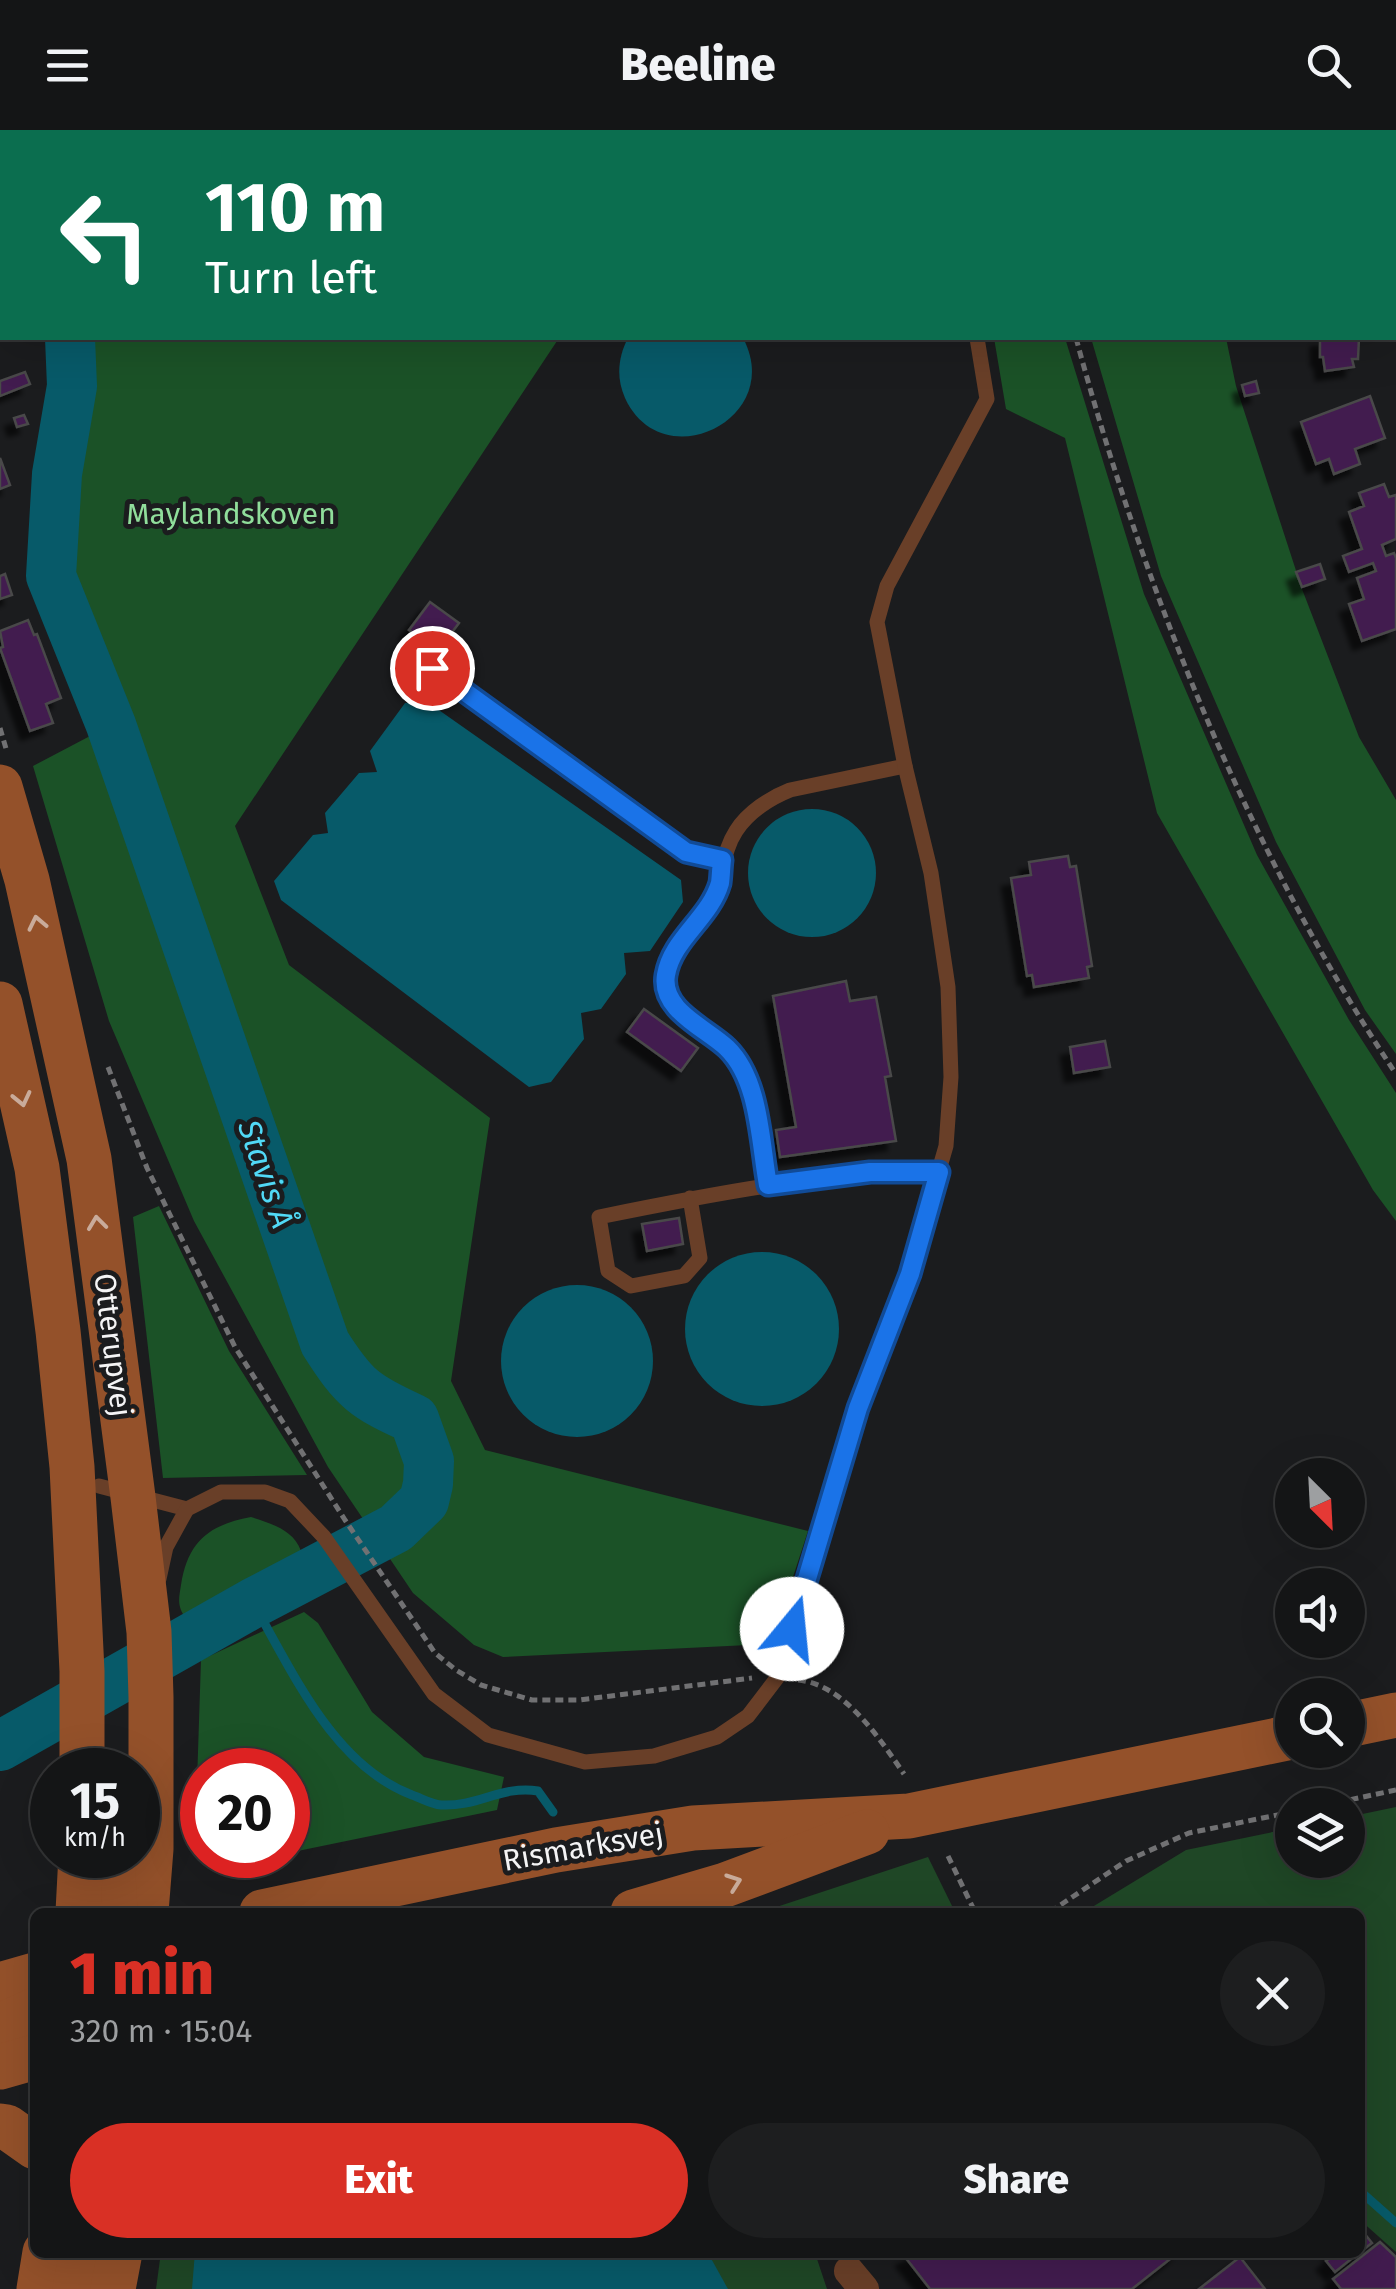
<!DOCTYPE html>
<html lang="en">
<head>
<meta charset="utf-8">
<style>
	body { margin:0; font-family:"Fira Sans",sans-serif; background:#1d1e1f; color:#f1f3f6; height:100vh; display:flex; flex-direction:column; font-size:38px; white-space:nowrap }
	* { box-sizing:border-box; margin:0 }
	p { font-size:32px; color:#9d9fa1 }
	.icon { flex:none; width:55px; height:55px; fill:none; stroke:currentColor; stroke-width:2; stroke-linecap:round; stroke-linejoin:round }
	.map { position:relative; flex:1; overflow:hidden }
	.side { position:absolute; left:30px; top:1778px; width:1335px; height:350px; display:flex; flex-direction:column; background:#141516; border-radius:15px; box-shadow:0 10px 40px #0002,0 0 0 2px #333435 }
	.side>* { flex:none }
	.guide { position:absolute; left:0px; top:0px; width:1398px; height:210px; box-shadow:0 10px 40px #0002,0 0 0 2px #333435; background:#0b6e4f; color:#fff; overflow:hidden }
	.needle { width:65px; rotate:156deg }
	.buttons { position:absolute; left:1275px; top:1328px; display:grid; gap:20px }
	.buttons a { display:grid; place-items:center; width:90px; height:90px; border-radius:50%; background:#141516; box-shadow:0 10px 40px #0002,0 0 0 2px #333435; font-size:50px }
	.speed { position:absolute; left:30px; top:1618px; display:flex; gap:20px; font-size:50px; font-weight:700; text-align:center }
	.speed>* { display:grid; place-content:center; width:130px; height:130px; border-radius:50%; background:#141516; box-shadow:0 10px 40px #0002,0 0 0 2px #333435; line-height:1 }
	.speed small { font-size:25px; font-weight:400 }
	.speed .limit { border:15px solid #d22; background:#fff; color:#111 }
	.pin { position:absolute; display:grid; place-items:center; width:85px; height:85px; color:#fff; margin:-42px; border:5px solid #fff; border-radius:50%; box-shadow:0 2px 10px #0007 }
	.me { position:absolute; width:110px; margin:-55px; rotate:17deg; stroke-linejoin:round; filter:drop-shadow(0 0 8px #0008) }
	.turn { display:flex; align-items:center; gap:35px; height:210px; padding:0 40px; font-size:45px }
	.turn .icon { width:130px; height:130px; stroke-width:2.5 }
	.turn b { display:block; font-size:70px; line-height:85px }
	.round { display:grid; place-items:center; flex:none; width:105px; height:105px; border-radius:52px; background:#1d1e1f }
	.summary { display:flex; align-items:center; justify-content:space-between; height:170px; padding:0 40px }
	h1 { font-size:60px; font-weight:800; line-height:75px; color:#d93025 }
	.button { display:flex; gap:20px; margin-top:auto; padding:20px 40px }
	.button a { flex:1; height:115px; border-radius:60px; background:#d93025; color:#fff; font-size:40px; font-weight:800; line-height:115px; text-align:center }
	.button a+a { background:#1d1e1f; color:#f1f3f6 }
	header { display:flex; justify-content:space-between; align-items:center; height:130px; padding:0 40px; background:#141516; font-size:45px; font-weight:800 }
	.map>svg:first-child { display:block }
	.green { fill:#1f4726 }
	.forest { fill:#1b5227 }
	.water { fill:#075a69 }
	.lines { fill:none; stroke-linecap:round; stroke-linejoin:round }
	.stream { stroke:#075a69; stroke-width:9 }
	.river { stroke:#075a69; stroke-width:50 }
	.building { fill:#421e4f; stroke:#49484a; stroke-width:2.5; filter:url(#shadow) }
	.path { stroke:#717173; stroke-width:5; stroke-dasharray:8 5; stroke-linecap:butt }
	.service { stroke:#693f28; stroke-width:15 }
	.minor { stroke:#693f28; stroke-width:30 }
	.secondary { stroke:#94512a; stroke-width:45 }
	.oneway { stroke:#c9ab9a }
	.route-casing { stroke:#114b97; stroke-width:25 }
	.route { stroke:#1a73e8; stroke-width:18 }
	.labels { text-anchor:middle; stroke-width:10; stroke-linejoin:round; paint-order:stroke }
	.park-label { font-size:30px; fill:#90de9b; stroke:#1b1c1e }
	.street-label { font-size:30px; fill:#f4f4f5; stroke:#1b1c1e }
	.water-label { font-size:32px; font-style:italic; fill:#51d9f6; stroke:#1b1c1e }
</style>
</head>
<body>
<header><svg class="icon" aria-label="menu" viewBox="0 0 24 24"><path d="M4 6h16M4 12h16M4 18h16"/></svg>Beeline<svg class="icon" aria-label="search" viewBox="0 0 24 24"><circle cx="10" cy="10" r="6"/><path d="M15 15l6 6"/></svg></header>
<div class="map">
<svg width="1396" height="2159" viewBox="0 0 1396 2159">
	<defs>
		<filter id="shadow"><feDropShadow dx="-9" dy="9" stdDeviation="2.5" flood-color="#0009"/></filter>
	</defs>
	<rect width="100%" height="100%" fill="#1b1c1e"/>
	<g class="green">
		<polygon points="1396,1677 1396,2122 1360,2090 1360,1782 1084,1782 1186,1720 1292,1698 1292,1730 1348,1730 1348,1687"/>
		<polygon points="928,1727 955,1782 761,1782"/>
		<polygon points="161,2122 815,2123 827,2159 156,2159"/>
	</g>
	<g class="forest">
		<polygon points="138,0 697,0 135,2"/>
		<polygon points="70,208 559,208 235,696 289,835 490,988 451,1251 485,1320 808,1401 771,1514 503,1527 474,1515 413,1463 328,1337 194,1091 109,891 33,636 111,595 51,446 57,344 72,256"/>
		<polygon points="994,208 1065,208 1144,464 1257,725 1349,890 1396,963 1396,1091 1373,1060 1157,683 1065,308 1006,279"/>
		<polygon points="1091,208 1226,208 1236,256 1302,459 1359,607 1396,670 1396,924 1365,880 1276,712 1161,446"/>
		<polygon points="159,1076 229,1221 307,1345 163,1348 133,1087"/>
		<path d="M 251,1387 C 271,1394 293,1399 301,1421 L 184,1486 C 177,1474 179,1468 181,1455 C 188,1411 209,1395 251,1387 Z"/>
		<polygon points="304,1482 318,1493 372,1582 424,1627 504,1647 497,1680 288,1723 288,1640 202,1640 202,1699 196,1683 201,1530"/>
	</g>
	<g class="water">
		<path d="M 628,208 L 743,208 C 786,289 662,349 625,268 C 616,248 618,227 628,208 Z"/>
		<polygon points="426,571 681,750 683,772 650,821 624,823 626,844 601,879 581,883 584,909 551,952 529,957 281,770 274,751 313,705 328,703 325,683 359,643 377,642 370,621 405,573"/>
		<circle cx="812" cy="743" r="64"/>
		<circle cx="762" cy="1199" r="77"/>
		<circle cx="577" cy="1231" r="76"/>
		<polygon points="195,2122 708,2123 728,2159 192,2159"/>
	</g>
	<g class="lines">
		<g class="stream">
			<path d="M 253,1473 C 293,1542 333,1635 412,1665 C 421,1668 431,1674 441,1675 C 478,1677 502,1655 538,1661 L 553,1682"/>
			<polyline points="1360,2061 1396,2093"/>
		</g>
		<g class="river">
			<polyline points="135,2 138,0"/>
			<path d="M 0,1616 L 253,1473 L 396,1398 L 424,1371 L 428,1354 L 429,1331 L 414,1289 C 365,1267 354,1259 325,1213 L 111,595 L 51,446 L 57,344 L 72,256 L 70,208"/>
		</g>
	</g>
	<g class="building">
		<polygon points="1353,0 1396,0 1396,48 1395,2 1351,2"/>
		<polygon points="1320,208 1359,208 1358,229 1352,229 1354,237 1325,241 1323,227 1320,227"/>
		<polygon points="25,242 30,254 0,266 0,251"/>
		<polygon points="1256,251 1259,263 1245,266 1242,255"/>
		<polygon points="1370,266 1385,308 1355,319 1360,334 1334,344 1329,329 1316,334 1301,292"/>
		<polygon points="24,285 28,294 17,297 14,288"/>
		<polygon points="0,328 10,355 0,359"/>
		<polygon points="1384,354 1389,367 1396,365 1396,409 1382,415 1386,426 1394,423 1396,428 1396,499 1362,511 1349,474 1364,469 1357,448 1376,441 1373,433 1349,442 1343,426 1362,419 1349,382 1364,376 1359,363"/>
		<polygon points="1320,434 1325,449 1302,457 1296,442"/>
		<polygon points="5,444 12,465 0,469 0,446"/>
		<polygon points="430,472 459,493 438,521 409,500"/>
		<polygon points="28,490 34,505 37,504 61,568 46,574 53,593 30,601 0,518 3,517 0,501"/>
		<polygon points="448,513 473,531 466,541 440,523"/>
		<polygon points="1068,726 1070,737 1076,736 1092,836 1087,837 1089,848 1034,857 1032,845 1027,846 1011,748 1031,745 1029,732"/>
		<polygon points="846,851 850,871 876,867 891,946 885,947 896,1011 780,1027 776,1000 796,997 773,866"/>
		<polygon points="644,879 698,918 681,941 627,902"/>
		<polygon points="1105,911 1110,937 1074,943 1070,917"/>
		<polygon points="679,1088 683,1114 647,1121 642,1094"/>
		<polygon points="1364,2103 1372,2113 1360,2122 1360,2105"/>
		<polygon points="1380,2112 1396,2127 1396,2159 1341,2159 1333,2149"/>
		<polygon points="917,2122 1179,2122 1132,2159 930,2159 905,2127"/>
		<polygon points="1332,2122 1360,2122 1335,2142 1326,2131 1334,2125"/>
		<polygon points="1240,2127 1265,2159 1199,2159"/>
	</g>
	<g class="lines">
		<g class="path">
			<polyline points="1035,0 1035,2"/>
			<path d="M 1076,208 C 1145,463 1249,723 1396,944"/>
			<polyline points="0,598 7,622"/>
			<polyline points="108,937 147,1038 235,1217 345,1390 435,1523 456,1540 481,1555 532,1570 579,1570 752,1548"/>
			<path d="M 798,1550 C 844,1554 880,1609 904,1644"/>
			<polyline points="1325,1675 1396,1660"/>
			<polyline points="948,1726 975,1782"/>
			<polyline points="1050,1782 1126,1731 1189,1703 1292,1682"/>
		</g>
		<g class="service">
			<polyline points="940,0 940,2"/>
			<polyline points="432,538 686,722 722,731"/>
			<path d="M 768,1055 C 762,1022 759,972 745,942 C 728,905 670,894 666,852 C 662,823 696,795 710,773 C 724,750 721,724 736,701 C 748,682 770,668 790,660 L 905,636"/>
			<path d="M 690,1068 L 700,1128 L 684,1146 L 631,1156 L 608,1141 L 599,1087 C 712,1064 824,1042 939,1041"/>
			<polyline points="99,1356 187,1379"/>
			<polyline points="159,1449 166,1417 187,1379 221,1362 265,1362 290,1371 324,1407 434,1564 488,1605 585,1632 654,1626 717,1607 748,1586 777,1548 859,1278 909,1144 946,1016 951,947 948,857 931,743 905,636 877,492 887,456 987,269 977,208"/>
		</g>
		<polyline class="minor" points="849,2141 864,2159"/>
		<g class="secondary">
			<polyline points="0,657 27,750 89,1029 133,1367 149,1502 151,1567 151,1719 146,1782"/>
			<polyline points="0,874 37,1038 58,1201 72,1337 82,1541 82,1640"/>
			<polyline points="1348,1595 1396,1585"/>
			<polyline points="112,1725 115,1782"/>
			<polyline points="78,1782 81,1725"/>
			<polyline points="262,1782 556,1720 693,1698 909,1686 1292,1607"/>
			<polyline points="633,1782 725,1755 867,1702"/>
			<polyline points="0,1855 35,1845"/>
			<polyline points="0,1896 35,1880"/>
			<polyline points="0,1937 35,1927"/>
			<polyline points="0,1996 7,1997 35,2017"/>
			<polyline points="39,2159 45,2122"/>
			<polyline points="75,2159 82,2122"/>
			<polyline points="113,2159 120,2122"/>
		</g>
	</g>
	<defs><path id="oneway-chevron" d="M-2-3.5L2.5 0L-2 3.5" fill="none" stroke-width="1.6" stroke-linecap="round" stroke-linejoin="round" transform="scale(2.5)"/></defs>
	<g class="oneway">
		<use href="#oneway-chevron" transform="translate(37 793) rotate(-102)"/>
		<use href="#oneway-chevron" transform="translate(22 969) rotate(77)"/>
		<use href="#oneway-chevron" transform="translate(97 1093) rotate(-97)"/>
		<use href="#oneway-chevron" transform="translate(734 1752) rotate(-20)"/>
	</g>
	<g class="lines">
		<defs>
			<path id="route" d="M 432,538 L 686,722 L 722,730 C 721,738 721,746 720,753 C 710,788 672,809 666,845 C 660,880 706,898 727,918 C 760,950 760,1012 768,1055 L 870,1042 L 939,1042 L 910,1144 L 858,1278 L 792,1499"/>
		</defs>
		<use href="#route" class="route-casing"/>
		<use href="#route" class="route"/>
	</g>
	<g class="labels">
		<g class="park-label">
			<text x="231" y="394">Maylandskoven</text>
		</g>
		<g class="street-label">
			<text transform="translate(113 1215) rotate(83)" y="10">Otterupvej</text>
			<text transform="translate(583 1717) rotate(-10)" y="10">Rismarksvej</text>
		</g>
		<g class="water-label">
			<text transform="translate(266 1044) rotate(71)" y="11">Stavis Å</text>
		</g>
	</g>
</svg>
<div class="buttons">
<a><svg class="needle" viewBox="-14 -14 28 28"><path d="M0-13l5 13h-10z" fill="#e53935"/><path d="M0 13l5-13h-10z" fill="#9d9fa1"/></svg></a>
<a><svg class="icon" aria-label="sound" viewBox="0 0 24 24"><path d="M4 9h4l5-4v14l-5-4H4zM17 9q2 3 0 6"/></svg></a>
<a><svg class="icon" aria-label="search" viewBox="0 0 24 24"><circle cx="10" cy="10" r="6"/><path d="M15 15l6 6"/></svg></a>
<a><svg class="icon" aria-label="layers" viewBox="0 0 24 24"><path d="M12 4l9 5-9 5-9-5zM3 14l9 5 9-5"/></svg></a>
</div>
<div class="speed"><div>15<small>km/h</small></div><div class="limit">20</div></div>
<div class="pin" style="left:432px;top:538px;background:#d93025"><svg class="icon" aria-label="arrive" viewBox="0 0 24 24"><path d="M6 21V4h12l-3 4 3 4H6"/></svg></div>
<svg class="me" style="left:792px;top:1499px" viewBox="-20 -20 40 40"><circle r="19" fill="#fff"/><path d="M0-13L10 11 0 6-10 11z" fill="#1a73e8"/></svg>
<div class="guide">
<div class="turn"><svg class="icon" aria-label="left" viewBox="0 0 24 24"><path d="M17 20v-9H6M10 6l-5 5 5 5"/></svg><div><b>110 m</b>Turn left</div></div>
</div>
<section class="side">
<div class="summary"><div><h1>1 min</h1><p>320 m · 15:04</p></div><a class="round"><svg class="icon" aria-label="close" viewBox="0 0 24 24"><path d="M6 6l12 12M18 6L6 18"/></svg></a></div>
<div class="button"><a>Exit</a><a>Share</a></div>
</section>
</div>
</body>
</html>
